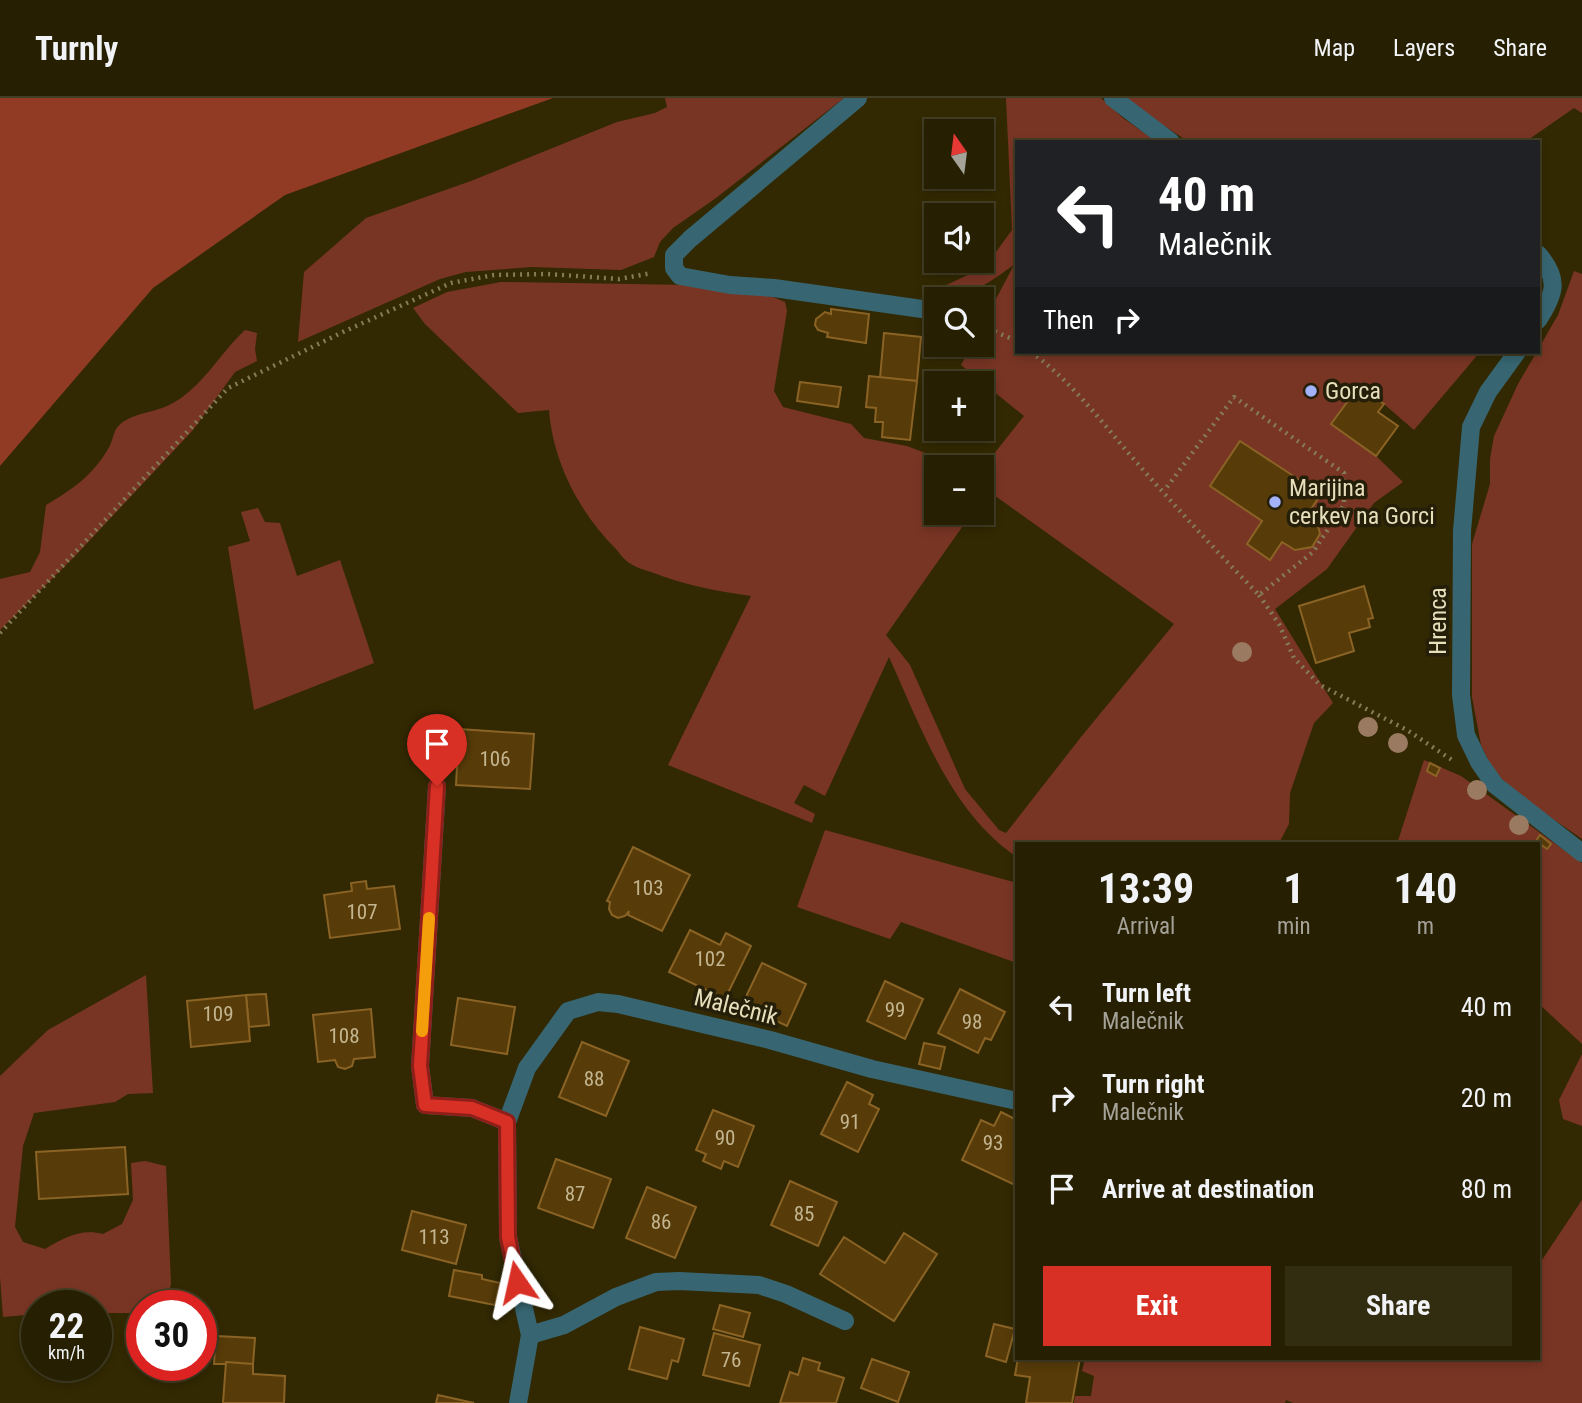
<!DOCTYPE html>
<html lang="en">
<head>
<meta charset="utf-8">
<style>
	body { margin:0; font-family:"Roboto Condensed",sans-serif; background:#322c11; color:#f1f3f6; height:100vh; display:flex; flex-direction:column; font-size:26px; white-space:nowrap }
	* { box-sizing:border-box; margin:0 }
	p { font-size:23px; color:#a4a299 }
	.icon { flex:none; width:38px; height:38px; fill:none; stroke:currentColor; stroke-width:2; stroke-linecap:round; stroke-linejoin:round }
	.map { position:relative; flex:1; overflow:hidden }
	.side { position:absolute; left:1015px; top:744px; width:525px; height:518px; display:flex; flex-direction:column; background:#261f02; border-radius:0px; box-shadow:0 4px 10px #0003,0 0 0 2px #423d24 }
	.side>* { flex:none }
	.guide { position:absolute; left:1015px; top:42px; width:525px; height:214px; border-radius:0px; box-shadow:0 4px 10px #0003,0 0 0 2px #423d24; background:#202124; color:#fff; overflow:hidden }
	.needle { width:46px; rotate:346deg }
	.tools { position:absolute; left:924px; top:21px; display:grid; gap:14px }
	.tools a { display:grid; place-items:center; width:70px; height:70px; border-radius:0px; background:#261f02; box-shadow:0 4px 10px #0003,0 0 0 2px #423d24; font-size:35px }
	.speed { position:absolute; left:21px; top:1192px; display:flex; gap:14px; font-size:35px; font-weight:700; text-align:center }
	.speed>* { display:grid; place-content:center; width:91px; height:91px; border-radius:50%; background:#261f02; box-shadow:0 4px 10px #0003,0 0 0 2px #423d24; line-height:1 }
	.speed small { font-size:18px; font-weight:400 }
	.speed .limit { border:10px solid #d22; background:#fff; color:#111 }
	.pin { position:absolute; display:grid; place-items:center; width:60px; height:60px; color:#fff; margin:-72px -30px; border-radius:50% 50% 50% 0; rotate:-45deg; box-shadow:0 0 7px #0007 }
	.pin .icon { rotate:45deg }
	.me { position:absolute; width:77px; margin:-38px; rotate:349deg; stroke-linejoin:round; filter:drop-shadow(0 0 5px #0008) }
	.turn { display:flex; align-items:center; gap:24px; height:147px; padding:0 28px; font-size:32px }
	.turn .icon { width:91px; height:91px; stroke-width:2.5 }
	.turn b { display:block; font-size:49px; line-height:60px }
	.then { display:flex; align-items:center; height:66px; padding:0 28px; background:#0003; gap:14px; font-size:26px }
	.eta { display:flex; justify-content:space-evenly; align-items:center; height:119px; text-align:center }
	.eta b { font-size:42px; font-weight:700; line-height:49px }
	.cta { display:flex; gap:14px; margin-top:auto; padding:14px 28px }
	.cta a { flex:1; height:80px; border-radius:0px; background:#d93025; color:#fff; font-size:28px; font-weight:700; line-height:80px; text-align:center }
	.cta a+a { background:#322c11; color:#f1f3f6 }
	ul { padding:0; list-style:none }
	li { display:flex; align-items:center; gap:21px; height:91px; padding:0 28px }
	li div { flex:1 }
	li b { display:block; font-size:26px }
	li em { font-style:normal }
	header { display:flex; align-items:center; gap:42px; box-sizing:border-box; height:98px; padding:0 35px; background:#261f02; border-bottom:2px solid #423d24 }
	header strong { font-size:33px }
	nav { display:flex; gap:38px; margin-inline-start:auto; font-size:24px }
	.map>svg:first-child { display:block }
	.green { fill:#793524 }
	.forest { fill:#913b25 }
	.building { fill:#573b09; stroke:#8a6325; stroke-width:2 }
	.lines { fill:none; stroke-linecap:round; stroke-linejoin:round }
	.path { stroke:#857c57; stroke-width:4.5; stroke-dasharray:2 5; stroke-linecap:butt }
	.minor { stroke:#376672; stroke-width:18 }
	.tree { fill:#9a7b62 }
	.route-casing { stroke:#8d1f18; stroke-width:18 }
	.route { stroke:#d93025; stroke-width:12 }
	.slow { stroke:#f59e0b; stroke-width:12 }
	.poi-dot { fill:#a4b2fc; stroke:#251f09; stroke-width:2.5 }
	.labels { text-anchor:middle; stroke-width:7; stroke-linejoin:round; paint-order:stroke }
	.number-label { font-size:21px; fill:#c3b58f }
	.poi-label { font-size:24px; fill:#e7debc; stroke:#251f09; text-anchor:start }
	.street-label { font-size:24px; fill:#e7debc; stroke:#251f09 }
</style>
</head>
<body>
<header>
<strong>Turnly</strong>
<nav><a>Map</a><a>Layers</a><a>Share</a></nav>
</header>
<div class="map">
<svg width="1582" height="1305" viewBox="0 0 1582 1305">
	<rect width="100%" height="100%" fill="#322902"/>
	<g class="green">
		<polygon points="665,0 844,0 716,100 673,130 660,144 654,159 621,172 532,169 466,174 440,181 298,244 304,174 366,120 471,83 617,24 655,15 667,9"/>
		<path d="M 1006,0 L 1101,0 L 1123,20 L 1157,44 L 1017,44 L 1017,254 L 1480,254 L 1414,332 L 1384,306 L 1331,326 L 1376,358 L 1403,384 L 1374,405 L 1327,471 L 1275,511 L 1333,605 L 1314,625 L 1290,695 L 1289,726 L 1279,745 L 1017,746 L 1017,759 C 950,714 921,629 889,559 L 825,698 L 804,687 L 794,705 L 815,716 L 812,725 L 668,667 L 751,498 C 716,493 684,487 651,474 C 645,472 637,470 631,466 C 625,463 620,456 616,451 C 579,414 553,364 549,312 L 518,315 L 425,226 L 413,210 L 447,194 L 501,184 L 691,187 L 766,196 L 785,204 L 787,213 L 774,293 L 783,309 L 851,326 L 864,340 L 907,348 L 962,369 L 936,369 L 936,415 L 972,415 L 886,537 L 910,567 L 965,691 L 999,732 L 1006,735 L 1081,639 L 1174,526 L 987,392 L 982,400 L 982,371 L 1024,318 L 961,267 L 972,247 L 982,247 L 982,227 L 1014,167 C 991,182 975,199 945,195 L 942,189 L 985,169 L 1012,132 Z"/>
		<polygon points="1125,0 1582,0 1582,15 1574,10 1525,44 1189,44 1134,8"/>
		<polygon points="1574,173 1582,176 1582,741 1524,701 1494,674 1481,647 1472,599 1472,446 1490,386 1490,361 1494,338 1518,286 1558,217"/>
		<path d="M 245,232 L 257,235 L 255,251 L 257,263 L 235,274 L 193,332 L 75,458 L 0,532 L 0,481 L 30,474 L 40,454 L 46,407 C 72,392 93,377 108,351 C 112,345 113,337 116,331 C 127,315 154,315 169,307 C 201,292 219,256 245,232 Z"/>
		<polygon points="258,410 265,424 280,425 297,478 340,462 374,565 254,612 228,449 250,443 241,414"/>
		<polygon points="1424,662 1461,678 1582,765 1582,946 1538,905 1538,746 1397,746"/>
		<polygon points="825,732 1017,785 1017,865 901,824 890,841 797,809"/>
		<path d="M 146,877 L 153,995 L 128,996 L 115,1004 L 34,1015 L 23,1048 L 15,1129 L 23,1144 L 45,1151 C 63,1140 81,1130 103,1136 L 122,1126 L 133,1102 L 131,1065 L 145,1063 L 166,1068 L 171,1186 L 165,1207 L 142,1208 L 142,1215 L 96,1215 L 96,1208 L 37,1208 L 37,1216 L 3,1219 L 0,1179 L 0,978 L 48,932 Z"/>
		<polygon points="1582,956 1582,1028 1563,1021 1559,1002"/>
		<polygon points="1582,1102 1582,1305 1293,1305 1286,1302 1285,1305 1074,1305 1075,1298 1091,1298 1094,1278 1082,1273 1085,1260 1538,1260 1538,1168"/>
	</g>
	<polygon class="forest" points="0,0 553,0 285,97 153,190 0,368"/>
	<g class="building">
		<polygon points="831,211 869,216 866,245 827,239 828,235 818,232 815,227 816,221 825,214 831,216"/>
		<polygon points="884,235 921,239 917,283 880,280"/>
		<polygon points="869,278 917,283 910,342 882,339 883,324 875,324 876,310 866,309"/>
		<polygon points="800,284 841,289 838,309 797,303"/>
		<polygon points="1359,288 1384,306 1378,314 1398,328 1376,358 1331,326"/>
		<polygon points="1240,343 1321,396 1311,411 1316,419 1320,436 1312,449 1295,452 1282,444 1270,462 1247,446 1262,423 1210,388"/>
		<polygon points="1364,488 1373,520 1368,521 1370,529 1349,535 1354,553 1316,565 1299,508"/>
		<polygon points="459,631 534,636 530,691 456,687"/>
		<polygon points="1430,665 1440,670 1436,678 1427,673"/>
		<polygon points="1540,737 1551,746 1547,751 1536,743"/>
		<polygon points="633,749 690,777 662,833 628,817 629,813 625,818 618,820 612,817 609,811 610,804 607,803"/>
		<polygon points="366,783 367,791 394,788 400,831 330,840 324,797 352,793 351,785"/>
		<polygon points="690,832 720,847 726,835 751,848 725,901 669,874"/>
		<polygon points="762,865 806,886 787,928 742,907"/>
		<polygon points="885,883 923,901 905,941 867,923"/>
		<polygon points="960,891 1005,914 991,942 985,940 978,955 938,935"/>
		<polygon points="266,896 269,927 249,929 246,897"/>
		<polygon points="246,897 250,943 191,949 187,903"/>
		<polygon points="458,900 515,909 507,956 451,947"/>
		<polygon points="371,911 375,959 354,961 352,968 345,971 338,969 335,962 318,964 313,917"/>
		<polygon points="582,944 629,963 606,1018 559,999"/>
		<polygon points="924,945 945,949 940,971 919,966"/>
		<polygon points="847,984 873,997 869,1006 879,1011 858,1054 821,1036"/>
		<polygon points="713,1012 754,1028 738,1069 724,1063 721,1071 703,1063 706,1056 696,1052"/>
		<polygon points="1001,1014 1017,1022 1017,1083 1015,1087 962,1062 981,1022 994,1028"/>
		<polygon points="125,1049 128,1096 39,1101 36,1054"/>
		<polygon points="556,1061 611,1081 593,1130 538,1110"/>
		<polygon points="790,1083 837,1104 818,1148 771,1127"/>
		<polygon points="647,1089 696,1109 675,1160 626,1140"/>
		<polygon points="412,1113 466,1127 456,1166 402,1152"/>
		<polygon points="904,1135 937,1156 894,1223 820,1176 844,1139 885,1165"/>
		<polygon points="454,1172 482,1177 482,1181 500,1185 495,1207 449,1198"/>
		<polygon points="720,1207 750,1215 743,1239 713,1231"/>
		<polygon points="994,1226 1015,1231 1006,1264 986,1258"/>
		<polygon points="640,1229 684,1241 678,1264 672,1262 667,1281 629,1271"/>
		<polygon points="714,1235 760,1247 749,1288 703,1277"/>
		<polygon points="216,1238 255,1240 253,1266 214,1266"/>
		<polygon points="803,1260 820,1265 818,1272 844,1280 836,1305 780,1305 790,1274 798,1277"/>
		<polygon points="1018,1260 1080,1260 1072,1305 1026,1305 1030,1279 1015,1277"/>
		<polygon points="872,1261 909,1274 898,1304 861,1290"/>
		<polygon points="226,1264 253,1266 253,1276 285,1278 284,1305 223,1305"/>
		<polygon points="438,1297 474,1305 436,1305"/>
	</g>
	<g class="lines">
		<g class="path">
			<polyline points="982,228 1017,243"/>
			<path d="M 1031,254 C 1070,282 1100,322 1131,358 C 1173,406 1215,452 1259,497 L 1313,454 L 1344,407 L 1344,375 L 1234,299 L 1164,393"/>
			<polyline points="1259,497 1279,526 1294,560 1320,587 1407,632 1452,662"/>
			<polyline points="0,535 228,290 343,234 451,185 494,177 548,176 619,181 652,175"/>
		</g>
		<g class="minor">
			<polyline points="858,0 690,141 674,157 674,170 680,178 730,187 774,190 936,213"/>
			<polyline points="1113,0 1171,44"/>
			<path d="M 1538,156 C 1560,181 1555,196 1538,222"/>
			<polyline points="1517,254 1488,294 1471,329 1462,433 1461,597 1466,637 1479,664 1495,687 1582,755"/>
			<polyline points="437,688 420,968 425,1007 472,1010 507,1024"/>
			<polyline points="530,1237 564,1227 616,1199 656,1184 679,1183 759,1187 786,1196 845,1223"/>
			<polyline points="518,1305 530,1237 508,1139 507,1024 527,970 568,913 598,904 618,906 770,942 872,971 1017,1003"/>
		</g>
	</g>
	<g class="tree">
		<circle cx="1242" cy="554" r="10"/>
		<circle cx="1368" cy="629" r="10"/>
		<circle cx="1398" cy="645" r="10"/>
		<circle cx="1477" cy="692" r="10"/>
		<circle cx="1519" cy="727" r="10"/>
	</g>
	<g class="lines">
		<defs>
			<polyline id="route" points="437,688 420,968 425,1007 472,1010 507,1024 508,1139 517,1184"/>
		</defs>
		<use href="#route" class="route-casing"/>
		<use href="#route" class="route"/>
		<polyline class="slow" points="422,933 429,820"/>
	</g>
	<g class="poi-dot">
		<circle cx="1311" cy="293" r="7"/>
		<circle cx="1275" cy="404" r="7"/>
	</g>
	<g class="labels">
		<g class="number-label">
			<text x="495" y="668">106</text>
			<text x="648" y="797">103</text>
			<text x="362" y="821">107</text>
			<text x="710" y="868">102</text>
			<text x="895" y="919">99</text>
			<text x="218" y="923">109</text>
			<text x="972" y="931">98</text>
			<text x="344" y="945">108</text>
			<text x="594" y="988">88</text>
			<text x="850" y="1031">91</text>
			<text x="725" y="1047">90</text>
			<text x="993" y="1052">93</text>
			<text x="575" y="1103">87</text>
			<text x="804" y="1123">85</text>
			<text x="661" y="1131">86</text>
			<text x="434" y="1146">113</text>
			<text x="731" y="1269">76</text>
		</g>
		<g class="poi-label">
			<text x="1325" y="301">Gorca</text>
			<text x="1289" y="398">Marijina<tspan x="1289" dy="28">cerkev na Gorci</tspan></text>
		</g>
		<g class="street-label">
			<text transform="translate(1438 523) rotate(-90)" y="8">Hrenca</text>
			<text transform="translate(736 909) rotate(14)" y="8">Malečnik</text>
		</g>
	</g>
</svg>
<div class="tools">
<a><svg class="needle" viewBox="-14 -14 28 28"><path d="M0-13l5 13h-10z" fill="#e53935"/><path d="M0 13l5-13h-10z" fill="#a4a299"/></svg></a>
<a><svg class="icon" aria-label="sound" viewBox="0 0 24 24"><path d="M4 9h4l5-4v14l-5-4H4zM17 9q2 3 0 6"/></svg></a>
<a><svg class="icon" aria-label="search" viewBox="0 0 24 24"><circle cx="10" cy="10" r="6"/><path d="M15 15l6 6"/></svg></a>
<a>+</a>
<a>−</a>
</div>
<div class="speed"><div>22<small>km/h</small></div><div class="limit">30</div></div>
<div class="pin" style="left:437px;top:688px;background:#d93025"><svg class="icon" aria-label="arrive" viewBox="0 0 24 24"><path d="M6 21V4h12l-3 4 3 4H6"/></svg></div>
<svg class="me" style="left:517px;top:1184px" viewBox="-20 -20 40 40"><path d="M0-17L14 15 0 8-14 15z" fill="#d93025" stroke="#fff" stroke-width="4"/></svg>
<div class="guide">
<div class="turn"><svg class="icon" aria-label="left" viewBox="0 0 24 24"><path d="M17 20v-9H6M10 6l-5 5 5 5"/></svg><div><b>40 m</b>Malečnik</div></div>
<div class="then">Then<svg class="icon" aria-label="right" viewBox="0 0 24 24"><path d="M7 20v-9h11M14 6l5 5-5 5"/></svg></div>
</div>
<section class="side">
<div class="eta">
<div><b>13:39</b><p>Arrival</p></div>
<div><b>1</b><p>min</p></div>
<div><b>140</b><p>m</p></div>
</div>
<ul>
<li><svg class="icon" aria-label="left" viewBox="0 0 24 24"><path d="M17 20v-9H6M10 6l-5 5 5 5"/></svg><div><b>Turn left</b><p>Malečnik</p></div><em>40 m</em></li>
<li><svg class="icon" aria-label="right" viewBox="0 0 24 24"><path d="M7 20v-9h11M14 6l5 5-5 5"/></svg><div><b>Turn right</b><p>Malečnik</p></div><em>20 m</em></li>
<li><svg class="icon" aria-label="arrive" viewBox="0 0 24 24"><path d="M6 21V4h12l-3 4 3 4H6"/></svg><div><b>Arrive at destination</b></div><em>80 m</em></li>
</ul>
<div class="cta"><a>Exit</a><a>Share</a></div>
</section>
</div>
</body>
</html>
